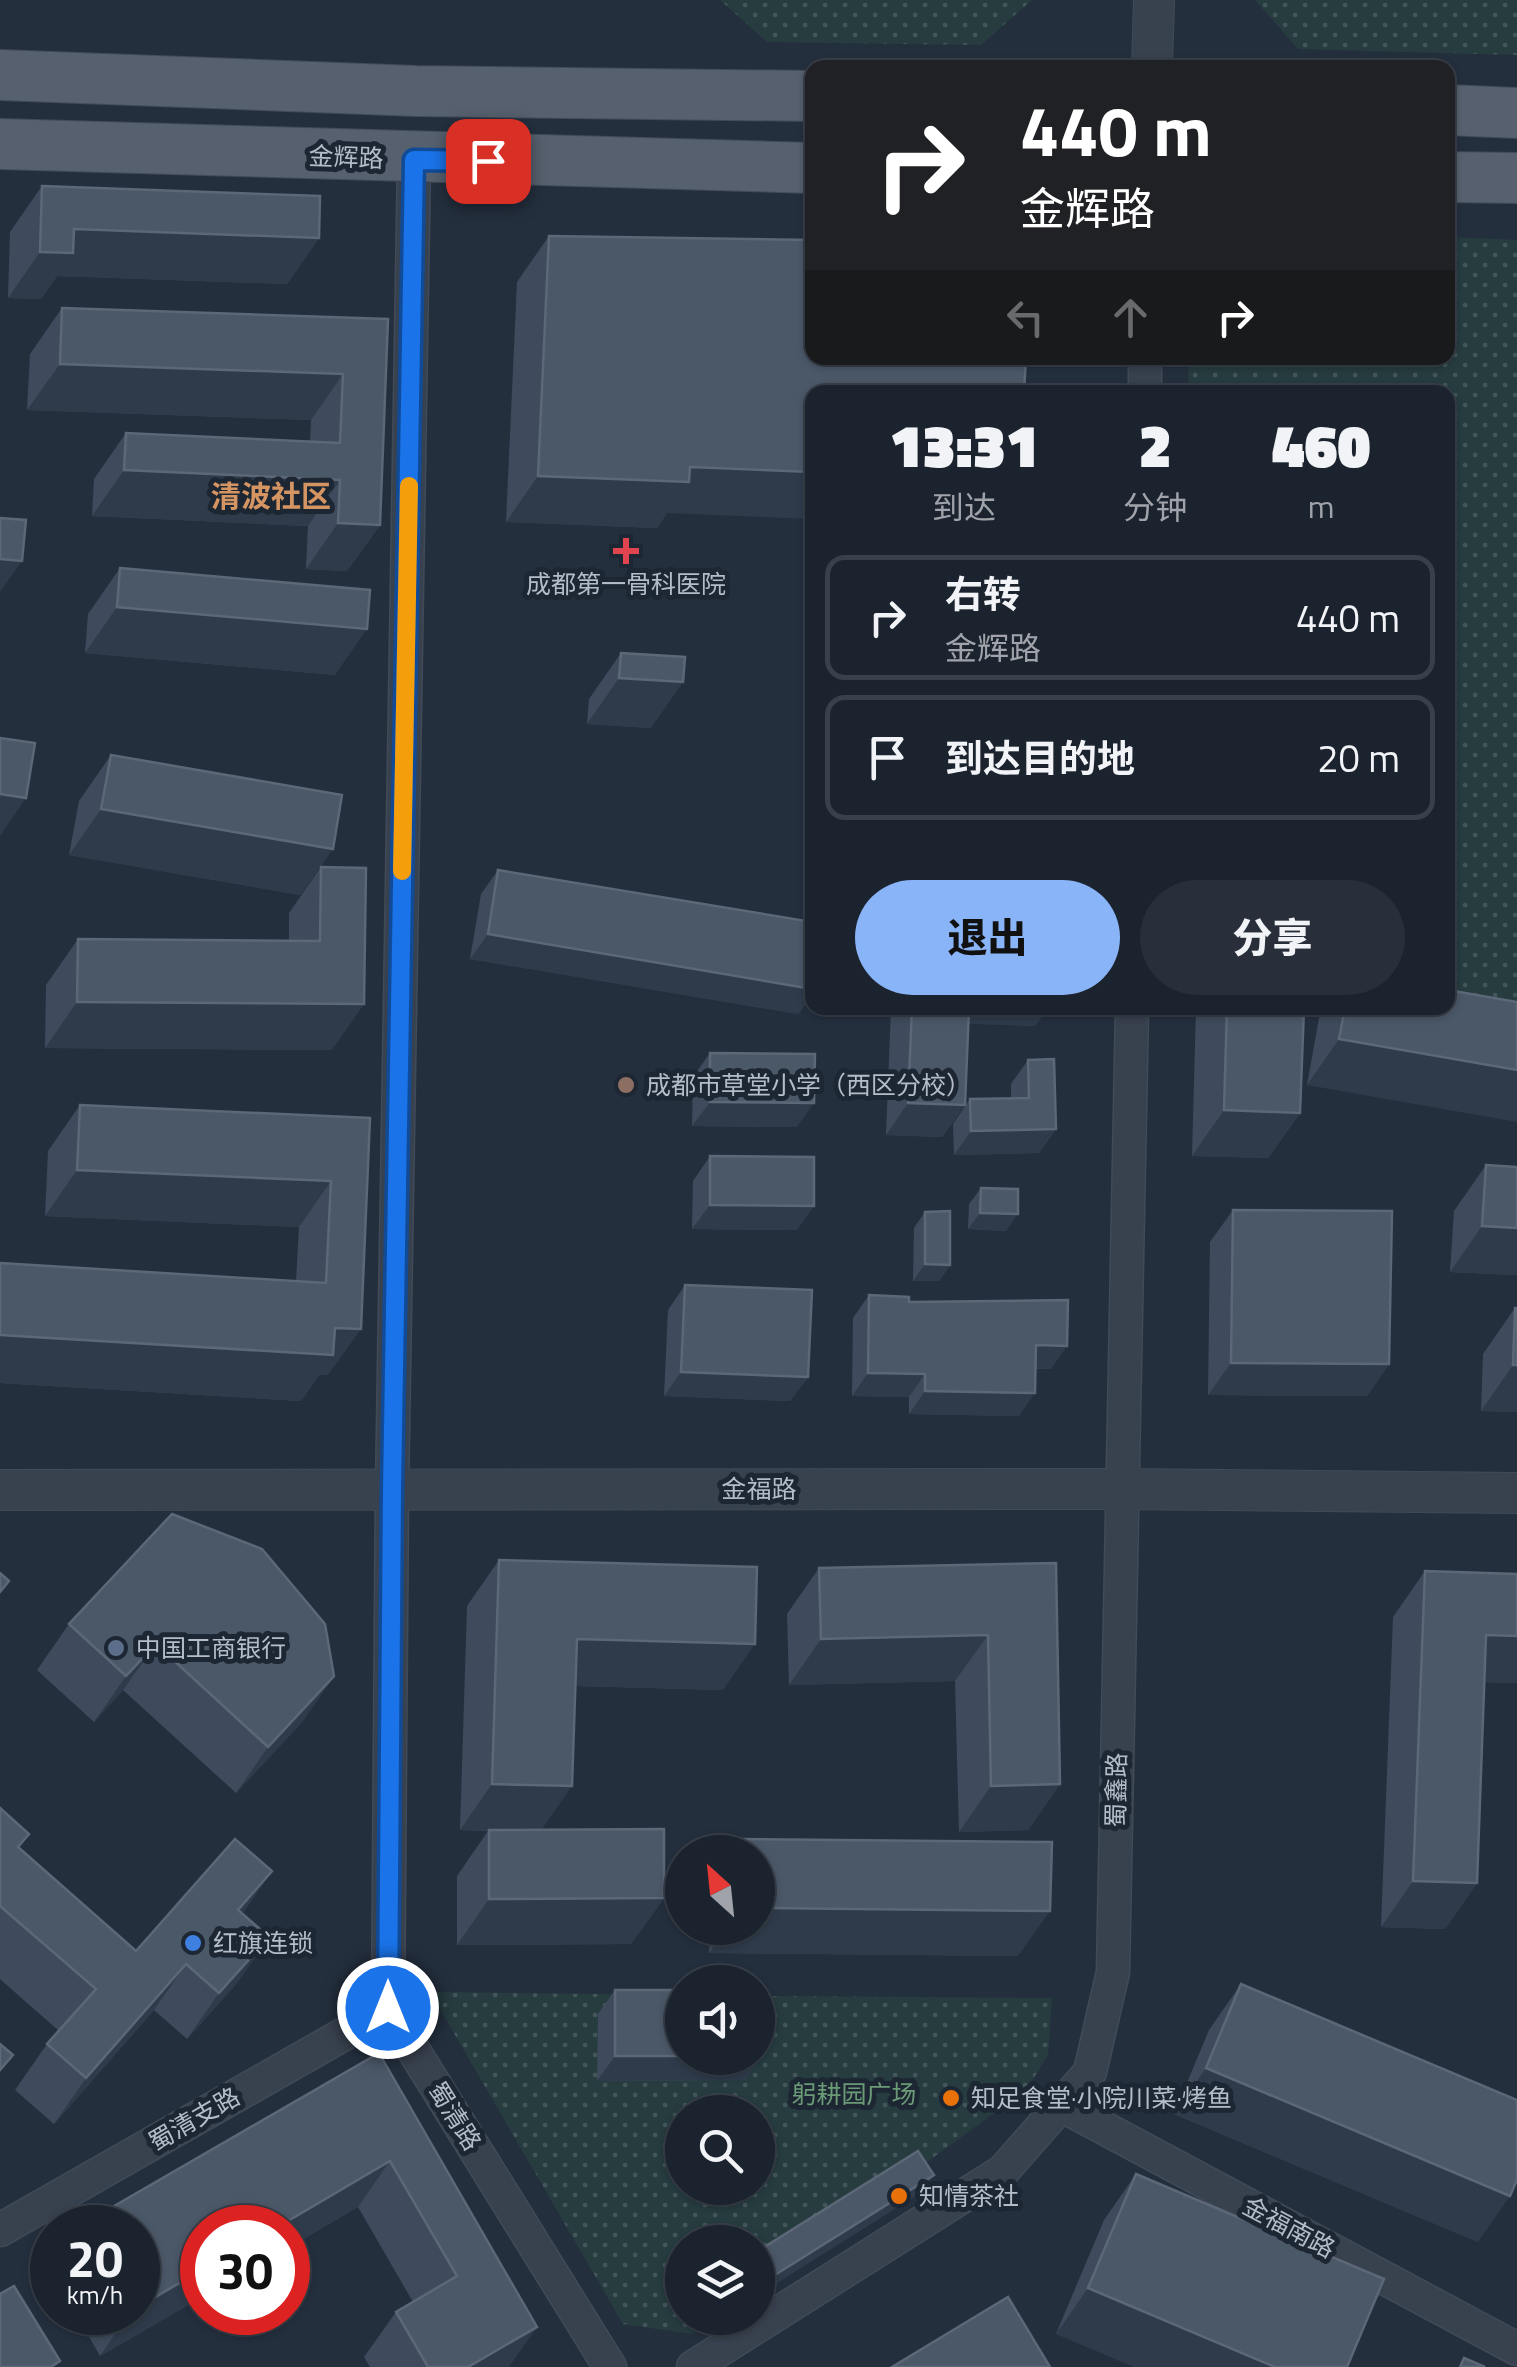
<!DOCTYPE html>
<html lang="zh">
<head>
<meta charset="utf-8">
<style>
	body { margin:0; font-family:"Titillium Web","Noto Sans SC",sans-serif; background:#282f3a; color:#f1f3f6; height:100vh; display:flex; flex-direction:column; font-size:38px; white-space:nowrap }
	* { box-sizing:border-box; margin:0 }
	p { font-size:32px; color:#a0a4aa }
	.icon { flex:none; width:55px; height:55px; fill:none; stroke:currentColor; stroke-width:2; stroke-linecap:round; stroke-linejoin:round }
	.map { position:relative; flex:1; overflow:hidden }
	.panel { position:absolute; left:805px; top:385px; width:650px; height:630px; display:flex; flex-direction:column; background:#1b232e; border-radius:20px; box-shadow:0 2px 8px #0004,0 0 0 2px #39404a }
	.panel>* { flex:none }
	.top-card { position:absolute; left:805px; top:60px; width:650px; height:305px; border-radius:20px; box-shadow:0 2px 8px #0004,0 0 0 2px #39404a; background:#202124; color:#fff; overflow:hidden }
	.needle { width:65px; rotate:333deg }
	.controls { position:absolute; left:665px; top:1835px; display:grid; gap:20px }
	.controls a { display:grid; place-items:center; width:110px; height:110px; border-radius:50%; background:#1b232e; box-shadow:0 2px 8px #0004,0 0 0 2px #39404a; font-size:50px }
	.speed { position:absolute; left:30px; top:2205px; display:flex; gap:20px; font-size:50px; font-weight:700; text-align:center }
	.speed>* { display:grid; place-content:center; width:130px; height:130px; border-radius:50%; background:#1b232e; box-shadow:0 2px 8px #0004,0 0 0 2px #39404a; line-height:1 }
	.speed small { font-size:25px; font-weight:400 }
	.speed .limit { border:15px solid #d22; background:#fff; color:#111 }
	.pin { position:absolute; display:grid; place-items:center; width:85px; height:85px; color:#fff; margin:-42px; border-radius:20px; box-shadow:0 5px 15px #0006 }
	.me { position:absolute; width:110px; margin:-55px; rotate:0deg; stroke-linejoin:round; filter:drop-shadow(0 0 8px #0008) }
	.turn { display:flex; align-items:center; gap:35px; height:210px; padding:0 50px; font-size:45px }
	.turn .icon { width:130px; height:130px; stroke-width:2.5 }
	.turn b { display:block; font-size:70px; line-height:85px }
	.lanes { display:flex; align-items:center; height:95px; padding:0 50px; background:#0003; justify-content:center; gap:50px; direction:ltr }
	.lanes .off { opacity:.35 }
	.eta { display:flex; justify-content:space-evenly; align-items:center; height:170px; text-align:center }
	.eta b { font-size:60px; font-weight:800; line-height:70px }
	.button { display:flex; gap:20px; margin-top:auto; padding:20px 50px }
	.button a { flex:1; height:115px; border-radius:60px; background:#8ab4f8; color:#111; font-size:40px; font-weight:800; line-height:115px; text-align:center }
	.button a+a { background:#282f3a; color:#f1f3f6 }
	ul { padding:0; list-style:none }
	li { display:flex; align-items:center; gap:30px; height:125px; margin:0 20px 15px; padding:0 30px; border:5px solid #39404a; border-radius:20px }
	li div { flex:1 }
	li b { display:block; font-size:38px }
	li em { font-style:normal }
	.map>svg:first-child { display:block }
	.park { fill:url(#park-dots); fill-rule:evenodd }
	.lines { fill:none; stroke-linecap:round; stroke-linejoin:round }
	.minor-casing { stroke:#414a57; stroke-width:35 }
	.tertiary-casing { stroke:#414a57; stroke-width:42 }
	.primary-casing { stroke:#414a57; stroke-width:52 }
	.minor { stroke:#38414e; stroke-width:32 }
	.tertiary { stroke:#38414e; stroke-width:40 }
	.primary { stroke:#56606e; stroke-width:50 }
	.wall { fill:#3f4b5c }
	.shaded-wall { fill:#2f3b4b }
	.building { fill:#4b5868; stroke:#5c6777; stroke-width:2.5 }
	.route-casing { stroke:#114b97; stroke-width:25 }
	.route { stroke:#1a73e8; stroke-width:18 }
	.slow { stroke:#f59e0b; stroke-width:18 }
	.health-dot { fill:#e0444e; stroke:#1d2633; stroke-width:4 }
	.education-dot { fill:#8d6e63; stroke:#1d2633; stroke-width:4 }
	.service-dot { fill:#5c6f8a; stroke:#1d2633; stroke-width:4 }
	.shop-dot { fill:#3f7fe0; stroke:#1d2633; stroke-width:4 }
	.food-dot { fill:#e8710a; stroke:#1d2633; stroke-width:4 }
	.labels { text-anchor:middle; stroke-width:10; stroke-linejoin:round; paint-order:stroke }
	.street-label { font-size:25px; fill:#b4bcc9; stroke:#1d2633 }
	.poi-label { font-size:25px; fill:#b4bcc9; stroke:#1d2633; text-anchor:start }
	.park-label { font-size:25px; fill:#6b9a76; stroke:#1d2633 }
	.quarter-label { font-size:30px; font-weight:bold; fill:#d59563; stroke:#1d2633 }
</style>
</head>
<body>
<div class="map">
<svg width="1517" height="2367" viewBox="0 0 1517 2367">
	<defs>
		<pattern id="park-dots" width="8" height="8" patternUnits="userSpaceOnUse" patternTransform="scale(2.5)"><rect width="8" height="8" fill="#263c3f"/><path d="M2 2h.1M6 6h.1" fill="none" stroke="#435659" stroke-width="1.8" stroke-linecap="round"/></pattern>
	</defs>
	<rect width="100%" height="100%" fill="#242f3e"/>
	<g class="park">
		<polygon points="720,0 1032,0 981,45 767,42"/>
		<polygon points="1255,0 1517,0 1517,55 1298,49"/>
		<polygon points="1448,237 1517,240 1517,1007 1448,997 1448,392 1188,392 1189,358 1448,358"/>
		<path d="M 430,1992 L 682,1995 L 682,2058 L 758,2058 L 758,1996 L 1052,1998 L 1048,2055 L 1027,2089 L 758,2286 L 758,2242 L 682,2242 L 682,2318 L 715,2318 L 692,2334 L 623,2324 ZM 682,2112 L 758,2112 L 758,2188 L 682,2188 Z"/>
	</g>
	<g class="lines">
		<defs>
			<g id="minor">
				<polyline points="414,160 392,1490 388,2009 610,2367"/>
				<polyline points="1145,392 1145,358"/>
				<polyline points="1061,2105 1517,2349"/>
				<polyline points="0,2230 388,2009"/>
				<polyline points="693,2367 1003,2171 1090,2072 1113,1972 1132,1008"/>
			</g>
			<g id="tertiary">
				<polyline points="1152,68 1154,0"/>
				<polyline points="0,1490 1121,1489 1517,1493"/>
			</g>
			<g id="primary">
				<polyline points="0,75 416,91 812,96"/>
				<polyline points="1448,110 1517,113"/>
				<polyline points="0,144 812,168"/>
				<polyline points="1448,177 1517,178"/>
			</g>
		</defs>
		<use href="#minor" class="minor-casing"/>
		<use href="#tertiary" class="tertiary-casing"/>
		<use href="#primary" class="primary-casing"/>
		<use href="#minor" class="minor"/>
		<use href="#tertiary" class="tertiary"/>
		<use href="#primary" class="primary"/>
	</g>
	<g class="wall">
		<polygon points="42,186 319,238 287,284 57,276 41,299 8,298 10,232"/>
		<polygon points="549,236 667,513 657,528 506,522 517,282"/>
		<polygon points="62,308 388,319 380,525 347,571 306,569 308,526 92,516 94,479 126,433 310,442 311,420 27,410 30,354"/>
		<polygon points="120,568 335,675 85,653 88,614"/>
		<polygon points="621,653 651,728 587,724 589,699"/>
		<polygon points="111,755 301,895 69,855 79,801"/>
		<polygon points="321,867 332,1050 45,1048 46,985 78,939 289,941 289,913"/>
		<polygon points="498,870 799,1014 470,959 481,894"/>
		<polygon points="891,1008 1048,1008 1035,1026 968,1023 965,1105 942,1137 886,1135"/>
		<polygon points="1196,1008 1304,1008 1300,1113 1268,1158 1192,1156"/>
		<polygon points="1327,1008 1448,1008 1307,1085 1319,1018"/>
		<polygon points="710,1053 797,1127 692,1126 693,1077"/>
		<polygon points="1028,1060 1056,1129 1039,1153 954,1155 953,1124 970,1099 1011,1098 1011,1084"/>
		<polygon points="80,1105 370,1118 328,1375 319,1375 301,1401 0,1383 0,1263 296,1281 299,1227 45,1216 48,1151"/>
		<polygon points="710,1156 797,1230 692,1229 693,1181"/>
		<polygon points="1486,1165 1517,1275 1450,1272 1454,1211"/>
		<polygon points="981,1188 1006,1231 968,1229 969,1204"/>
		<polygon points="1233,1210 1389,1364 1367,1396 1208,1395 1210,1242"/>
		<polygon points="925,1212 950,1265 939,1281 913,1281 914,1228"/>
		<polygon points="685,1285 808,1377 790,1401 664,1396 668,1310"/>
		<polygon points="869,1295 909,1302 1051,1369 1036,1369 1019,1416 909,1414 909,1397 852,1396 853,1318"/>
		<polygon points="1515,1308 1517,1308 1517,1412 1481,1411 1483,1354"/>
		<polygon points="499,1560 723,1690 575,1686 542,1830 664,1898 631,1944 457,1945 457,1876 488,1831 460,1830 467,1606"/>
		<polygon points="1056,1563 1060,1784 1028,1830 959,1832 955,1681 789,1685 787,1614 819,1568"/>
		<polygon points="1425,1571 1517,1574 1517,1683 1484,1682 1477,1883 1445,1929 1381,1927 1393,1617"/>
		<polygon points="69,1624 334,1676 302,1722 236,1793 123,1690 94,1722 37,1670"/>
		<polygon points="0,1808 19,1848 136,1951 272,1871 242,1914 269,1937 237,1983 187,2039 154,2010 54,2124 15,2090 47,2044 59,2031 0,1979"/>
		<polygon points="742,1839 1018,1956 709,1953 710,1928 758,1928 758,1852 733,1852"/>
		<polygon points="1241,1984 1478,2242 1174,2114 1209,2030"/>
		<polygon points="615,1990 762,2056 745,2080 597,2081 598,2014"/>
		<polygon points="379,2053 509,2367 370,2367 364,2357 396,2312 413,2302 358,2207 288,2248 288,2228 202,2228 202,2297 100,2356 75,2312 138,2312 138,2228 80,2228 83,2224"/>
		<polygon points="1136,2174 1384,2279 1056,2334 1104,2220"/>
	</g>
	<g class="shaded-wall">
		<polygon points="74,229 319,238 287,284 57,276 41,299 8,298 40,252"/>
		<polygon points="60,364 343,374 311,420 27,410"/>
		<polygon points="690,467 812,472 812,519 667,513 657,528 506,522 538,476"/>
		<polygon points="124,470 340,480 308,526 92,516"/>
		<polygon points="338,523 380,525 347,571 306,569"/>
		<polygon points="0,559 22,561 0,592"/>
		<polygon points="117,607 367,629 335,675 85,653"/>
		<polygon points="619,678 683,682 651,728 587,724"/>
		<polygon points="0,794 26,798 0,836"/>
		<polygon points="101,809 333,849 301,895 69,855"/>
		<polygon points="488,934 812,989 812,994 799,1014 470,959"/>
		<polygon points="77,1002 364,1004 332,1050 45,1048"/>
		<polygon points="957,1008 1048,1008 1035,1026 947,1023"/>
		<polygon points="1339,1039 1517,1070 1517,1122 1307,1085"/>
		<polygon points="710,1102 814,1103 797,1127 692,1126"/>
		<polygon points="908,1103 965,1105 942,1137 886,1135"/>
		<polygon points="1224,1110 1300,1113 1268,1158 1192,1156"/>
		<polygon points="1056,1129 1039,1153 954,1155 971,1131"/>
		<polygon points="77,1170 331,1181 299,1227 45,1216"/>
		<polygon points="710,1205 814,1206 797,1230 692,1229"/>
		<polygon points="980,1213 1018,1214 1006,1231 968,1229"/>
		<polygon points="1482,1226 1517,1228 1517,1275 1450,1272"/>
		<polygon points="925,1264 950,1265 939,1281 913,1281"/>
		<polygon points="335,1328 361,1329 328,1375 319,1375 301,1401 0,1383 0,1335"/>
		<polygon points="1036,1345 1067,1346 1051,1369 1020,1368"/>
		<polygon points="1231,1363 1389,1364 1367,1396 1208,1395"/>
		<polygon points="1513,1365 1517,1365 1517,1412 1481,1411"/>
		<polygon points="681,1372 808,1377 790,1401 664,1396"/>
		<polygon points="868,1373 925,1374 909,1397 852,1396"/>
		<polygon points="925,1391 1035,1393 1019,1416 909,1414"/>
		<polygon points="988,1635 955,1681 789,1685 821,1639"/>
		<polygon points="1486,1635 1517,1636 1517,1683 1454,1681"/>
		<polygon points="577,1639 755,1644 723,1690 544,1685"/>
		<polygon points="156,1644 123,1690 94,1722 126,1676"/>
		<polygon points="334,1676 302,1722 236,1793 268,1747"/>
		<polygon points="492,1784 572,1786 540,1832 460,1830"/>
		<polygon points="1060,1784 1028,1830 959,1832 991,1786"/>
		<polygon points="272,1871 240,1917 238,1910"/>
		<polygon points="1413,1881 1477,1883 1445,1929 1381,1927"/>
		<polygon points="664,1898 631,1944 457,1945 489,1899"/>
		<polygon points="758,1908 1050,1911 1018,1956 709,1953 727,1928 758,1928"/>
		<polygon points="269,1937 237,1983 187,2039 219,1993"/>
		<polygon points="186,1964 154,2010 54,2124 86,2078"/>
		<polygon points="615,2056 758,2058 758,2056 762,2056 745,2080 597,2081"/>
		<polygon points="1206,2068 1510,2196 1478,2242 1174,2114"/>
		<polygon points="390,2161 358,2207 288,2248 288,2228 276,2228"/>
		<polygon points="934,2175 922,2192 758,2295 759,2285"/>
		<polygon points="202,2270 202,2297 100,2356 130,2312 138,2312 138,2307"/>
		<polygon points="1088,2288 1275,2367 1134,2367 1056,2334"/>
		<polygon points="537,2327 509,2367 468,2367"/>
	</g>
	<g class="building">
		<polygon points="42,186 320,196 319,238 74,229 73,253 40,252"/>
		<polygon points="549,236 812,240 812,358 1026,358 1024,392 812,392 812,472 690,467 689,482 538,476"/>
		<polygon points="62,308 388,319 380,525 338,523 340,480 124,470 126,433 340,443 343,374 60,364"/>
		<polygon points="0,518 26,520 22,561 0,559"/>
		<polygon points="120,568 370,590 367,629 117,607"/>
		<polygon points="621,653 685,657 683,682 619,678"/>
		<polygon points="0,738 35,743 26,798 0,794"/>
		<polygon points="111,755 342,795 333,849 101,809"/>
		<polygon points="321,867 366,868 364,1004 77,1002 78,939 320,941"/>
		<polygon points="498,870 812,922 812,989 488,934"/>
		<polygon points="1448,990 1517,1002 1517,1070 1339,1039 1345,1008 1448,1008"/>
		<polygon points="912,1008 969,1008 965,1105 908,1103"/>
		<polygon points="1227,1008 1304,1008 1300,1113 1224,1110"/>
		<polygon points="710,1053 815,1054 814,1103 710,1102"/>
		<polygon points="1054,1059 1056,1129 971,1131 970,1099 1029,1098 1028,1060"/>
		<polygon points="80,1105 370,1118 361,1329 335,1328 333,1355 0,1335 0,1263 326,1283 331,1181 77,1170"/>
		<polygon points="710,1156 814,1157 814,1206 710,1205"/>
		<polygon points="1486,1165 1517,1167 1517,1228 1482,1226"/>
		<polygon points="981,1188 1018,1189 1018,1214 980,1213"/>
		<polygon points="1233,1210 1392,1211 1389,1364 1231,1363"/>
		<polygon points="950,1211 950,1265 925,1264 925,1212"/>
		<polygon points="685,1285 812,1290 808,1377 681,1372"/>
		<polygon points="869,1295 909,1297 909,1302 1068,1300 1067,1346 1036,1345 1035,1393 925,1391 925,1374 868,1373"/>
		<polygon points="1515,1308 1517,1308 1517,1365 1513,1365"/>
		<polygon points="172,1514 262,1549 325,1624 334,1676 268,1747 156,1644 126,1676 69,1624"/>
		<polygon points="499,1560 757,1567 755,1644 577,1639 572,1786 492,1784"/>
		<polygon points="1056,1563 1060,1784 991,1786 988,1635 821,1639 819,1568"/>
		<polygon points="1425,1571 1517,1574 1517,1636 1486,1635 1477,1883 1413,1881"/>
		<polygon points="0,1573 9,1581 0,1592"/>
		<polygon points="0,1808 29,1834 18,1847 136,1951 235,1839 272,1871 238,1910 269,1937 219,1993 186,1964 86,2078 47,2044 96,1989 0,1906"/>
		<polygon points="664,1829 664,1898 489,1899 489,1830"/>
		<polygon points="742,1839 1052,1842 1050,1911 758,1908 758,1852 742,1852"/>
		<polygon points="1241,1984 1517,2100 1517,2180 1510,2196 1206,2068"/>
		<rect x="615" y="1990" width="67" height="66"/>
		<rect x="758" y="1990" width="4" height="66"/>
		<polygon points="0,2044 13,2055 0,2070"/>
		<polygon points="379,2053 537,2327 468,2367 428,2367 396,2312 457,2276 390,2161 276,2228 202,2228 202,2270 138,2307 138,2228 84,2228 83,2224"/>
		<polygon points="918,2151 934,2175 759,2285 758,2251"/>
		<polygon points="1136,2174 1384,2279 1347,2367 1275,2367 1088,2288"/>
		<polygon points="14,2286 60,2361 51,2367 0,2367 0,2294"/>
		<polygon points="1008,2297 1050,2367 892,2367"/>
		<polygon points="1464,2358 1485,2367 1460,2367"/>
	</g>
	<g class="lines">
		<defs>
			<polyline id="route" points="388,2008 392,1490 414,160 488,161"/>
		</defs>
		<use href="#route" class="route-casing"/>
		<use href="#route" class="route"/>
		<polyline class="slow" points="402,871 409,486"/>
	</g>
	<path class="health-dot" d="M621 536h10v10h10v10h-10v10h-10v-10h-10v-10h10z"/>
	<circle class="education-dot" cx="626" cy="1085" r="10"/>
	<circle class="service-dot" cx="116" cy="1648" r="10"/>
	<circle class="shop-dot" cx="193" cy="1943" r="10"/>
	<g class="food-dot">
		<circle cx="951" cy="2098" r="10"/>
		<circle cx="899" cy="2196" r="10"/>
	</g>
	<g class="labels">
		<g class="street-label">
			<text transform="translate(346 157) rotate(2)" y="9">金辉路</text>
			<text x="759" y="1498">金福路</text>
			<text transform="translate(1116 1790) rotate(-89)" y="9">蜀鑫路</text>
			<text transform="translate(455 2116) rotate(58)" y="9">蜀清路</text>
			<text transform="translate(194 2119) rotate(-30)" y="9">蜀清支路</text>
			<text transform="translate(1289 2227) rotate(28)" y="9">金福南路</text>
		</g>
		<g class="poi-label">
			<text x="626" y="593" text-anchor="middle">成都第一骨科医院</text>
			<text x="646" y="1094">成都市草堂小学（西区分校）</text>
			<text x="136" y="1657">中国工商银行</text>
			<text x="213" y="1952">红旗连锁</text>
			<text x="971" y="2107">知足食堂·小院川菜·烤鱼</text>
			<text x="919" y="2205">知情茶社</text>
		</g>
		<g class="park-label">
			<text x="854" y="2103">躬耕园广场</text>
		</g>
		<g class="quarter-label">
			<text x="271" y="507">清波社区</text>
		</g>
	</g>
</svg>
<div class="controls">
<a><svg class="needle" viewBox="-14 -14 28 28"><path d="M0-13l5 13h-10z" fill="#e53935"/><path d="M0 13l5-13h-10z" fill="#a0a4aa"/></svg></a>
<a><svg class="icon" aria-label="sound" viewBox="0 0 24 24"><path d="M4 9h4l5-4v14l-5-4H4zM17 9q2 3 0 6"/></svg></a>
<a><svg class="icon" aria-label="search" viewBox="0 0 24 24"><circle cx="10" cy="10" r="6"/><path d="M15 15l6 6"/></svg></a>
<a><svg class="icon" aria-label="layers" viewBox="0 0 24 24"><path d="M12 4l9 5-9 5-9-5zM3 14l9 5 9-5"/></svg></a>
</div>
<div class="speed"><div>20<small>km/h</small></div><div class="limit">30</div></div>
<div class="pin" style="left:488px;top:161px;background:#d93025"><svg class="icon" aria-label="arrive" viewBox="0 0 24 24"><path d="M6 21V4h12l-3 4 3 4H6"/></svg></div>
<svg class="me" style="left:388px;top:2008px" viewBox="-20 -20 40 40"><circle r="17" fill="#1a73e8" stroke="#fff" stroke-width="3"/><path d="M0-11L8 9 0 5-8 9z" fill="#fff"/></svg>
<div class="top-card">
<div class="turn"><svg class="icon" aria-label="right" viewBox="0 0 24 24"><path d="M7 20v-9h11M14 6l5 5-5 5"/></svg><div><b>440 m</b>金辉路</div></div>
<div class="lanes"><svg class="icon off" aria-label="left" viewBox="0 0 24 24"><path d="M17 20v-9H6M10 6l-5 5 5 5"/></svg><svg class="icon off" aria-label="ahead" viewBox="0 0 24 24"><path d="M12 20V5M6 11l6-6 6 6"/></svg><svg class="icon" aria-label="right" viewBox="0 0 24 24"><path d="M7 20v-9h11M14 6l5 5-5 5"/></svg></div>
</div>
<section class="panel">
<div class="eta">
<div><b>13:31</b><p>到达</p></div>
<div><b>2</b><p>分钟</p></div>
<div><b>460</b><p>m</p></div>
</div>
<ul>
<li><svg class="icon" aria-label="right" viewBox="0 0 24 24"><path d="M7 20v-9h11M14 6l5 5-5 5"/></svg><div><b>右转</b><p>金辉路</p></div><em>440 m</em></li>
<li><svg class="icon" aria-label="arrive" viewBox="0 0 24 24"><path d="M6 21V4h12l-3 4 3 4H6"/></svg><div><b>到达目的地</b></div><em>20 m</em></li>
</ul>
<div class="button"><a>退出</a><a>分享</a></div>
</section>
</div>
</body>
</html>
